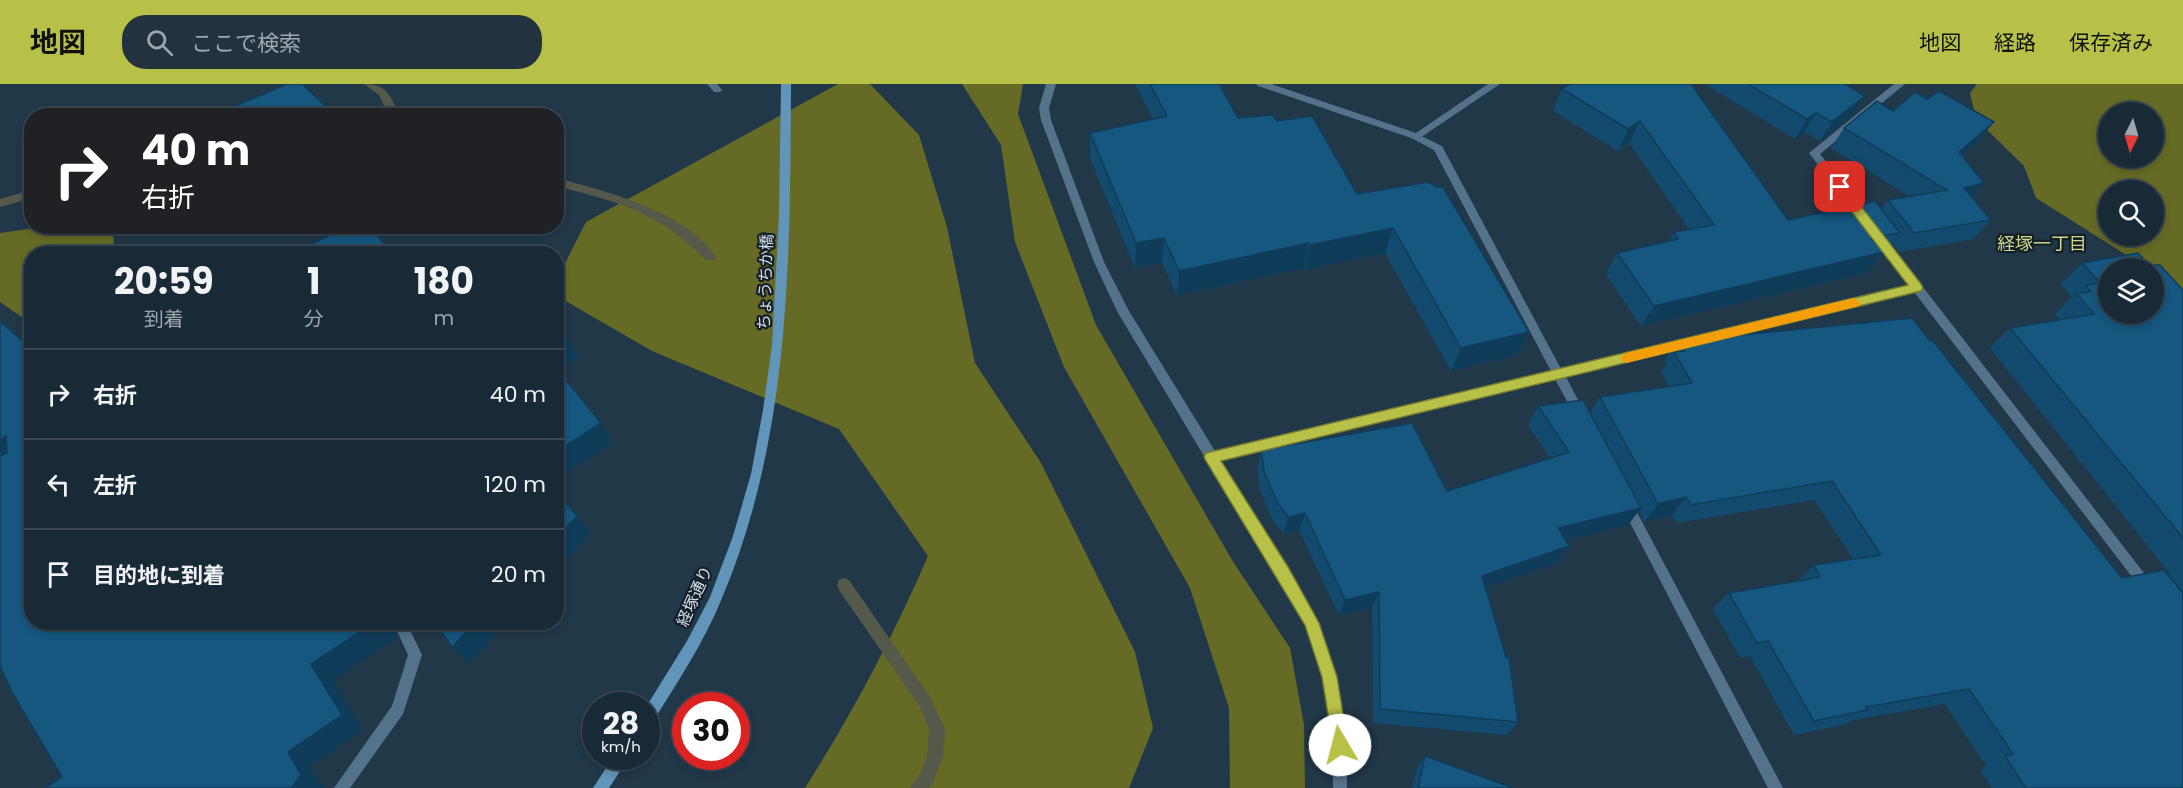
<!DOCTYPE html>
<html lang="ja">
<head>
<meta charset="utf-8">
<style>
	body { margin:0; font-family:Poppins,"Noto Sans JP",sans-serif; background:#22323f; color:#f1f3f6; height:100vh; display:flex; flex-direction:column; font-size:22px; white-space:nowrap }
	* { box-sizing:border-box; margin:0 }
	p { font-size:20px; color:#9fa7ad }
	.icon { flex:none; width:33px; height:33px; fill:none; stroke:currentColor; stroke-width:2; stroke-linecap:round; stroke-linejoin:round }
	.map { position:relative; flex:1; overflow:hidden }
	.sheet { position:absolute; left:24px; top:162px; width:540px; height:384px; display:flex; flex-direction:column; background:#192a37; border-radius:24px; box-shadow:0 3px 9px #0003,0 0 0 2px #374652 }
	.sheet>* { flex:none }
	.guide { position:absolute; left:24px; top:24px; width:540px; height:126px; border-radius:24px; box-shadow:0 3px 9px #0003,0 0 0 2px #374652; background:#202124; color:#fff; overflow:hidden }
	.needle { width:39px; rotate:185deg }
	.tools { position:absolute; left:2098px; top:18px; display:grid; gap:12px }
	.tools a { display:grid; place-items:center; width:66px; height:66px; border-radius:50%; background:#192a37; box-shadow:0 3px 9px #0003,0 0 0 2px #374652; font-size:30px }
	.speed { position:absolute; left:582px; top:608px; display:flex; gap:12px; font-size:30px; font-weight:700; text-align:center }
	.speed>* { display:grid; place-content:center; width:78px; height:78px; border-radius:50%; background:#192a37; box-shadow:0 3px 9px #0003,0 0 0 2px #374652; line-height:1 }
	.speed small { font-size:15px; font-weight:400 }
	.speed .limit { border:9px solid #d22; background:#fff; color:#111 }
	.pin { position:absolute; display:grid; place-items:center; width:51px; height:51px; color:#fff; margin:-26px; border-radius:12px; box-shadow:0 3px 9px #0006 }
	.me { position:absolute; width:66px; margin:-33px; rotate:352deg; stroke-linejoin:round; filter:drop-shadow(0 0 4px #0008) }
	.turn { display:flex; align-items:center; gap:21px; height:126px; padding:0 18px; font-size:27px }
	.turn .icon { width:78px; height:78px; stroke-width:2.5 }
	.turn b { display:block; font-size:42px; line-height:51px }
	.eta { display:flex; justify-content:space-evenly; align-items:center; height:102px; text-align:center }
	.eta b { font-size:36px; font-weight:700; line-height:42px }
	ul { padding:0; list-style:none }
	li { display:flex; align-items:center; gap:18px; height:90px; padding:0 18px; border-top:2px solid #374652 }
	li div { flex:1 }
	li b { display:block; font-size:22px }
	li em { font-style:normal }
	header { display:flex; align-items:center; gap:36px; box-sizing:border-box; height:84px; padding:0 30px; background:#b7c147; color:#111 }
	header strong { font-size:28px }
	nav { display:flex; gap:33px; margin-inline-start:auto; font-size:21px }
	.search { width:420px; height:54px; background:#22323f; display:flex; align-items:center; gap:15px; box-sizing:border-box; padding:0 21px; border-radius:24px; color:#9fa7ad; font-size:22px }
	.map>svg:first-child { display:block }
	.forest { fill:#656a25; fill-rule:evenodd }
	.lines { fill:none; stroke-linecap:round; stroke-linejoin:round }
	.stream { fill:#545949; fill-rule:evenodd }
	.minor { fill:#54738a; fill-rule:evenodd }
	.tertiary { fill:#54738a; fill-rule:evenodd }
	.secondary { fill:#6295ba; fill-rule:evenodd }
	.wall { fill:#124b6d }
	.shaded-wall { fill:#0f3d59 }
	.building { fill:#15577f; stroke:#0f3d59; stroke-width:1.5; fill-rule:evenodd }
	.route { fill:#b7c147; stroke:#777d2e; stroke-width:1.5 }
	.slow { fill:#f59e0b }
	.labels { text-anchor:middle; stroke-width:4.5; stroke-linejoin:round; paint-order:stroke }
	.street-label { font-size:16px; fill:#d3e1ec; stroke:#141e26 }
	.neighbourhood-label { font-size:18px; fill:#ced789; stroke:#141e26 }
</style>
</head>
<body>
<header>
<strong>地図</strong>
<div class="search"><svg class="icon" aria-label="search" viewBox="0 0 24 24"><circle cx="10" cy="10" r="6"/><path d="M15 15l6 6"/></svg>ここで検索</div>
<nav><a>地図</a><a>経路</a><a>保存済み</a></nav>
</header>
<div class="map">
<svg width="2183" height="704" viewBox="0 0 2183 704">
	<rect width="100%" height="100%" fill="#213849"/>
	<g class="forest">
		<path d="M 838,0 L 870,0 L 919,51 L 947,143 L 975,279 L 1041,379 L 1135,568 L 1153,644 L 1129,704 L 805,704 C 852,630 893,553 928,472 L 839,345 L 652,267 L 557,212 L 556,197 L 586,138 Z"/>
		<polygon points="962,0 1023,0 1018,30 1096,241 1232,476 1290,564 1304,641 1305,704 1230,704 1229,624 1190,504 1064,283 1015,158 1001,61"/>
		<path d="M 1977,0 L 2183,0 L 2183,207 L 2154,184 L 2147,184 L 2036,114 L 2024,82 L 1976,35 L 1970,9 ZM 2109,28 L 2154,28 L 2154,74 L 2109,74 ZM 2109,106 L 2154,106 L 2154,152 L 2109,152 Z"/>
		<polygon points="42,143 112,143 115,169 32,170 31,235 26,236 0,218 0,149"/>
	</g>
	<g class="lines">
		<g class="stream">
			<path d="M 364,0 C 388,0 390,12 400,32 L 389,32 L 379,11 Z"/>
			<path d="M 556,94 C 606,107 686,127 716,173 L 714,176 L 706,176 C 693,164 681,152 666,143 C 634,121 594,112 556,102 Z"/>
			<polygon points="32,106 32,114 0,123 0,115"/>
			<polygon points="844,494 849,496 930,613 945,645 943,672 933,699 928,704 910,704 921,688 927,672 929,645 920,623 839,506 837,501 839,496"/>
		</g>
		<g class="minor">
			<polygon points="707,0 717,0 722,6 720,8 714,8"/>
			<polygon points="1046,0 1056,0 1049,24 1051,36 1104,178 1129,227 1215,367 1551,287 1434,66 1413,55 1412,53 1417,50 1442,62 1561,285 1909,202 1873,153 1874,150 1882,150 2154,502 2152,506 2147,508 2142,506 1915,209 1566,293 1586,331 1584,334 1576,334 1555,295 1221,376 1288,483 1319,539 1337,593 1347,661 1347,704 1333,704 1333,661 1323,593 1306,541 1278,491 1207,377 1118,229 1094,178 1041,36 1039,24"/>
			<polygon points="1894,0 1905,0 1820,70 1868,131 1869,134 1868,137 1860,137 1809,69"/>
			<polygon points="1627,416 1631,417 1783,704 1768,704 1623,425 1621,421 1623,417"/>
			<polygon points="393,538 406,538 422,571 403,630 350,704 334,704 392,622 408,571"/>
		</g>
		<polygon class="tertiary" points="1256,0 1271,0 1416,49 1488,0 1500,0 1417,56 1258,2"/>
		<g class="secondary">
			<path d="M 781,0 L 791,0 C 790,174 791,351 722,514 C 704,559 676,600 651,641 L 646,643 L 646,623 L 687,557 L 710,513 L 733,452 L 751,390 L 763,326 L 772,261 L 779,131 Z"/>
			<polygon points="614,672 630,672 609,704 593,704"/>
		</g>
	</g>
	<g class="wall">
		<polygon points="1135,0 1219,0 1238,34 1277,37 1357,110 1529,248 1517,271 1451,287 1385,169 1304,186 1304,184 1177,211 1162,179 1135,184 1090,74 1090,49 1153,35"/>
		<polygon points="1691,0 1788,136 1881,125 1888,116 1909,112 1831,64 1844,44 1927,15 1994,38 1978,57 1962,71 1984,99 1972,114 1991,136 1974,155 1899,168 1892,159 1867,189 1641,242 1606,190 1617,169 1669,157 1674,148 1689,145 1629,59 1618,67 1553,27 1562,5"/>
		<polygon points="1705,0 1845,0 1852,31 1820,57 1804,48 1795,55"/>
		<polygon points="2082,179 2149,181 2183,206 2183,704 1992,704 1980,686 1986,682 1945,620 1853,636 1847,640 1794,651 1750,572 1740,574 1713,525 1729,509 1798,497 1814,481 1853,475 1814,416 1677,439 1672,431 1644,438 1639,427 1628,441 1566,456 1569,462 1557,479 1486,503 1518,638 1507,651 1373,639 1372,524 1339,531 1299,446 1284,450 1272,436 1260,405 1257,385 1261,366 1447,407 1550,374 1528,341 1538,322 1590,329 1600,313 1669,302 1661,288 1667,280 1664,277 1678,257 2122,494 2169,491 2170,490 1990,264 2010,244 2060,236 2055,230 2072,213 2061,200"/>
		<polygon points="1425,672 1513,704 1412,704 1417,684"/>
	</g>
	<g class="shaded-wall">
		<polygon points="1865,12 1852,31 1820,57 1832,38"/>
		<polygon points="331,27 335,32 320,32"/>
		<polygon points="1816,29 1804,48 1795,55 1807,35"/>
		<polygon points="1640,37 1629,59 1618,67 1628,45"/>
		<polygon points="1994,38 1978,57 1944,87 1959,68"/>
		<polygon points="1984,99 1968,118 1964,104"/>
		<polygon points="1393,144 1385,169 1304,186 1310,161"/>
		<polygon points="1164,154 1162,179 1135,184 1136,159"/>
		<polygon points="1309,159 1304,184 1177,211 1179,187"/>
		<polygon points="1884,168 1867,189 1641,242 1654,222"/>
		<polygon points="1529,248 1517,271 1451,287 1461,264"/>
		<polygon points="566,253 578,273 556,287 556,259"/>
		<polygon points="601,339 612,359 556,396 556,368"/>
		<polygon points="6,352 32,371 0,390 0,356"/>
		<polygon points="1686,413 1672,431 1644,438 1658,420"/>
		<polygon points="1641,424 1628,441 1547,461 1558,444"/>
		<polygon points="1305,429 1299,446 1284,450 1288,433"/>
		<polygon points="577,432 590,451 556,486 556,454"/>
		<polygon points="1569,462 1557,479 1472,508 1482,492"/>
		<polygon points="1379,508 1372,524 1339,531 1345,516"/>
		<polygon points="375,538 392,538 397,553 333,596 363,646 310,682 324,704 291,704 288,668 311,580"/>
		<polygon points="405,538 420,538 411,544"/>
		<polygon points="476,538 507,538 469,579 452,563"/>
	</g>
	<g class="building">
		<polygon points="287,0 302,0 331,27 320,32 212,32"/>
		<polygon points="1150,0 1219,0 1238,34 1272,31 1277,37 1312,32 1357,110 1429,98 1436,103 1443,103 1529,248 1461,264 1393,144 1310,161 1309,159 1179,187 1164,154 1136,159 1090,49 1167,32"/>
		<polygon points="1570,0 1691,0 1788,136 1875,117 1900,149 1871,154 1884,168 1654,222 1617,169 1678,155 1674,148 1714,141 1640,37 1628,45 1562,5"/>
		<polygon points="1748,0 1845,0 1865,12 1832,38 1816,29 1807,35"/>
		<polygon points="1939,7 1994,38 1959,68 1984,99 1964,104 1991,136 1914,149 1888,116 1947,106 1844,44 1877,17 1893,27 1915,8 1927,15"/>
		<polygon points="348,142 370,142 392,170 292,170"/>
		<path d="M 2138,169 L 2149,181 L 2160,181 L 2183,206 L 2183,454 L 2010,244 L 2094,230 L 2076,209 L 2091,208 L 2086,201 L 2100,199 L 2082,179 ZM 2109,184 L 2154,184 L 2154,230 L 2109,230 Z"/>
		<polygon points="1912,234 1930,257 1933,257 2122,494 2164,486 2183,509 2183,704 2026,704 2005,672 2013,670 1969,605 1866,623 1868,626 1814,637 1768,557 1757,559 1729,509 1820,493 1814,481 1881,471 1832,397 1691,421 1686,413 1658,420 1600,313 1692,299 1674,268 1685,267 1678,257"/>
		<polygon points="0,237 25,259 32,255 32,538 375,538 311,580 342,631 288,668 301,691 291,704 45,704 62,693 13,610 0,582 0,372 7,369 6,352 0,356"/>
		<polygon points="556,243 566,253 556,259"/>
		<polygon points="556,284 601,339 556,368"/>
		<polygon points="1583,316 1641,424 1558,444 1569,462 1482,492 1506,573 1509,573 1518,638 1380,625 1379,508 1345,516 1305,429 1288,433 1277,418 1264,387 1261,366 1412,339 1447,407 1569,368 1538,322"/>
		<polygon points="556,407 577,432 556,454"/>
		<polygon points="435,538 476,538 452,563"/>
		<polygon points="1425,672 1513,704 1418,704"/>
	</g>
	<polygon class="route" points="1840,98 1844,100 1921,200 1923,204 1921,207 1221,377 1288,483 1319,539 1337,593 1348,661 1345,667 1340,669 1334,667 1322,593 1305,541 1206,377 1204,373 1206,369 1908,201 1835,106 1834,103"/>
	<polygon class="slow" points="1854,214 1861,219 1859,222 1626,279 1620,274 1626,269"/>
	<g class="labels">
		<g class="street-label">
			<text transform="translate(765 198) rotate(-88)" y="6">ちょうちか橋</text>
			<text transform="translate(694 512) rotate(-66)" y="6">経塚通り</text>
		</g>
		<g class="neighbourhood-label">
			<text x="2042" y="166">経塚一丁目</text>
		</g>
	</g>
</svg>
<div class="tools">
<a><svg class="needle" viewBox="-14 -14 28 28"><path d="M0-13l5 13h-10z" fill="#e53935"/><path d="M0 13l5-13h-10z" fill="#9fa7ad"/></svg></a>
<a><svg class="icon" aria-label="search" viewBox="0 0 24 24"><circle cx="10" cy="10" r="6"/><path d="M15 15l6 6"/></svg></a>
<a><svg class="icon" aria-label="layers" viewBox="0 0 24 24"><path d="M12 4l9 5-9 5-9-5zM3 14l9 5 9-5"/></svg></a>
</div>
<div class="speed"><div>28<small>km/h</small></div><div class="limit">30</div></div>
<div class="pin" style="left:1840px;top:103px;background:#d93025"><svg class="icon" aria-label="arrive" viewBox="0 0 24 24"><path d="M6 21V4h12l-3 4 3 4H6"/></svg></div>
<svg class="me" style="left:1340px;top:661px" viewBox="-20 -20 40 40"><circle r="19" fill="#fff"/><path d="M0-13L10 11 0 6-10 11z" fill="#b7c147"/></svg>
<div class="guide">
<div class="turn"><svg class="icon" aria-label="right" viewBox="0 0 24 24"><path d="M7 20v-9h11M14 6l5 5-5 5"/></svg><div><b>40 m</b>右折</div></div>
</div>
<section class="sheet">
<div class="eta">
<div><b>20:59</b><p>到着</p></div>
<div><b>1</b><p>分</p></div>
<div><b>180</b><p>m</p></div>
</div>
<ul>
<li><svg class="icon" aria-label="right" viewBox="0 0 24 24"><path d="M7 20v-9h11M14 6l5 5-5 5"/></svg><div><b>右折</b></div><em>40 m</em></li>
<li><svg class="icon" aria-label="left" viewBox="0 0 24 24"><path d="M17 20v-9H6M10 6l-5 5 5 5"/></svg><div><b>左折</b></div><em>120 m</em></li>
<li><svg class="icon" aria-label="arrive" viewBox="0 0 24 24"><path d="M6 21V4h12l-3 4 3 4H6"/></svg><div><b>目的地に到着</b></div><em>20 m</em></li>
</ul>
</section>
</div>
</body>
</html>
